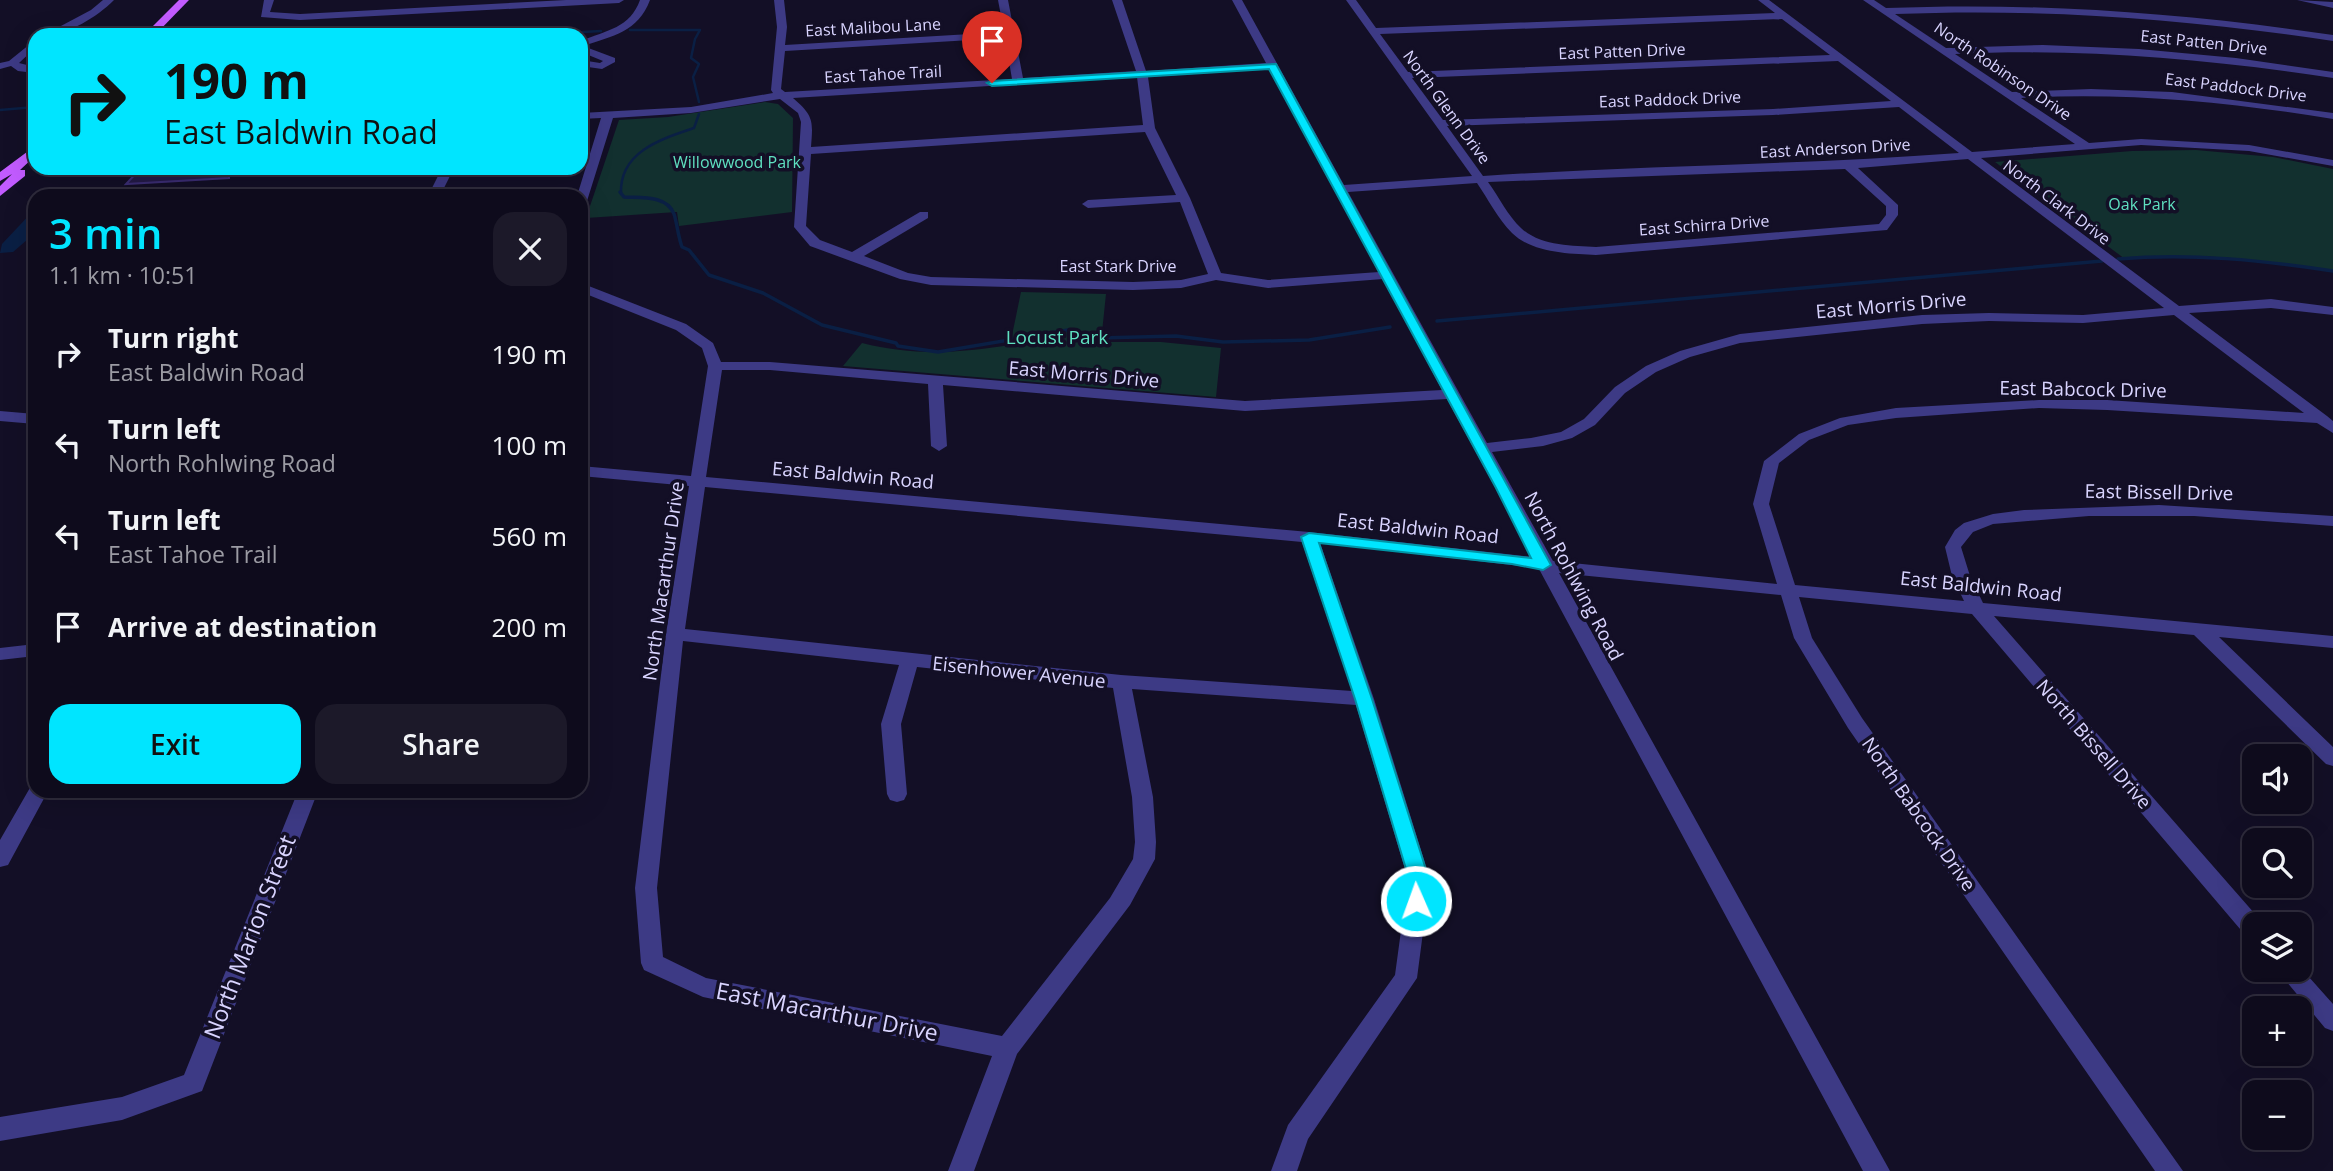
<!DOCTYPE html>
<html lang="en">
<head>
<meta charset="utf-8">
<style>
	body { margin:0; font-family:"Open Sans",sans-serif; background:#1c1929; color:#f1f3f6; height:100vh; display:flex; flex-direction:column; font-size:26px; white-space:nowrap }
	* { box-sizing:border-box; margin:0 }
	p { font-size:23px; color:#9b9ba3 }
	.icon { flex:none; width:38px; height:38px; fill:none; stroke:currentColor; stroke-width:2; stroke-linecap:round; stroke-linejoin:round }
	.map { position:relative; flex:1; overflow:hidden }
	.details { position:absolute; left:28px; top:189px; width:560px; height:609px; display:flex; flex-direction:column; background:#0e0b1c; border-radius:21px; box-shadow:0 7px 28px #0002,0 0 0 2px #2e2b3b }
	.details>* { flex:none }
	.top-card { position:absolute; left:28px; top:28px; width:560px; height:147px; border-radius:21px; box-shadow:0 7px 28px #0002,0 0 0 2px #2e2b3b; background:#00e5ff; color:#111; overflow:hidden }
	.buttons { position:absolute; left:2242px; top:744px; display:grid; gap:14px }
	.buttons a { display:grid; place-items:center; width:70px; height:70px; border-radius:14px; background:#0e0b1c; box-shadow:0 7px 28px #0002,0 0 0 2px #2e2b3b; font-size:35px }
	.pin { position:absolute; display:grid; place-items:center; width:60px; height:60px; color:#fff; margin:-72px -30px; border-radius:50% 50% 50% 0; rotate:-45deg; box-shadow:0 0 7px #0007 }
	.pin .icon { rotate:45deg }
	.me { position:absolute; width:77px; margin:-38px; rotate:358deg; stroke-linejoin:round; filter:drop-shadow(0 0 5px #0008) }
	.turn { display:flex; align-items:center; gap:24px; height:147px; padding:0 21px; font-size:32px }
	.turn .icon { width:91px; height:91px; stroke-width:2.5 }
	.turn b { display:block; font-size:49px; line-height:60px }
	.round { display:grid; place-items:center; flex:none; width:74px; height:74px; border-radius:21px; background:#1c1929 }
	.headline { display:flex; align-items:center; justify-content:space-between; height:119px; padding:0 21px }
	h1 { font-size:42px; font-weight:600; line-height:52px; color:#00e5ff }
	.action { display:flex; gap:14px; margin-top:auto; padding:14px 21px }
	.action a { flex:1; height:80px; border-radius:21px; background:#00e5ff; color:#111; font-size:28px; font-weight:600; line-height:80px; text-align:center }
	.action a+a { background:#1c1929; color:#f1f3f6 }
	ul { padding:0; list-style:none }
	li { display:flex; align-items:center; gap:21px; height:91px; padding:0 21px }
	li div { flex:1 }
	li b { display:block; font-size:26px }
	li em { font-style:normal }
	.map>svg:first-child { display:block }
	.green { fill:#12302f }
	.water { fill:#0a1f44 }
	.lines { fill:none; stroke-linecap:round; stroke-linejoin:round }
	.stream-far1 { stroke:#0a1f44; stroke-width:2.5 }
	.stream { stroke:#0a1f44; stroke-width:3.5 }
	.building { fill:#241b47; stroke:#3b2d73; stroke-width:2 }
	.minor { fill:#3d3a85; fill-rule:evenodd }
	.major { fill:#c25bff; fill-rule:evenodd }
	.route { fill:#00e5ff; stroke:#0095a6; stroke-width:2 }
	.labels { text-anchor:middle; stroke-width:7; stroke-linejoin:round; paint-order:stroke }
	.far-street-label { font-size:16px; fill:#d9d4ff; stroke:#130f26 }
	.far-park-label { font-size:16px; fill:#5fe0c0; stroke:#130f26 }
	.street-label { font-size:19px; fill:#d9d4ff; stroke:#130f26 }
	.park-label { font-size:19px; fill:#5fe0c0; stroke:#130f26 }
	.near-street-label { font-size:23px; fill:#d9d4ff; stroke:#130f26 }
</style>
</head>
<body>
<div class="map">
<svg width="2333" height="1171" viewBox="0 0 2333 1171">
	<rect width="100%" height="100%" fill="#130f26"/>
	<g class="green">
		<polygon points="765,102 778,104 793,118 792,212 679,226 677,212 586,218 619,120 668,117"/>
		<path d="M 2196,150 L 2273,157 L 2333,169 L 2333,271 C 2263,260 2196,251 2125,259 L 1995,162 L 2132,151 Z"/>
		<path d="M 1021,292 L 1106,294 L 1101,342 L 1161,342 L 1221,348 L 1216,397 L 843,366 L 862,343 C 912,356 960,353 1010,345 Z"/>
	</g>
	<polygon class="water" points="35,209 35,233 13,252 0,253 2,244"/>
	<g class="lines">
		<g class="stream-far1">
			<polyline points="630,30 700,30 695,39 691,58 699,64 693,77 699,102"/>
			<polyline points="528,35 601,31"/>
			<polyline points="0,110 35,107"/>
			<path d="M 621,194 C 619,152 661,139 694,128 L 699,114"/>
		</g>
		<g class="stream">
			<path d="M 620,192 L 624,197 C 641,198 667,195 674,214 C 677,223 678,236 682,247 L 689,250 L 709,275 L 763,293 L 822,325 L 896,343 L 898,346 L 938,352 L 1068,330 L 1099,338 L 1176,336 L 1223,342 L 1309,340 L 1390,327"/>
			<path d="M 2118,259 C 2191,253 2261,260 2333,271"/>
			<polyline points="1437,321 2102,261"/>
		</g>
	</g>
	<polygon class="building" points="141,168 229,168 229,178 126,184"/>
	<g class="lines">
		<g class="minor">
			<path d="M 103,0 L 114,0 C 97,17 68,35 44,35 L 91,10 Z"/>
			<polygon points="264,0 274,0 270,12 300,14 566,0 624,0 619,3 300,20 261,17"/>
			<path d="M 640,0 L 650,0 C 638,32 613,36 583,46 L 615,58 L 615,62 L 602,69 L 581,66 L 581,60 L 600,63 L 603,61 L 581,52 L 581,41 C 607,30 630,28 640,0 Z"/>
			<path d="M 774,0 L 784,0 L 787,27 L 785,45 L 1004,32 L 998,0 L 1008,0 L 1023,78 L 1136,71 L 1112,0 L 1122,0 L 1146,71 L 1266,63 L 1232,0 L 1242,0 L 1344,185 L 1472,176 L 1346,0 L 1356,0 L 1376,28 L 1775,13 L 1758,0 L 1769,0 L 1972,152 L 2075,144 L 1863,0 L 1874,0 L 1886,8 C 2037,2 2184,13 2333,35 L 2333,41 C 2187,19 2042,8 1895,14 L 1946,48 L 2043,45 L 2139,49 L 2236,58 L 2333,72 L 2333,78 C 2207,59 2082,48 1955,54 L 2012,92 L 2091,89 L 2172,92 L 2333,113 L 2333,119 C 2229,102 2126,92 2021,98 L 2089,143 L 2141,139 L 2249,145 L 2333,160 L 2333,166 L 2249,151 L 2141,145 L 1981,158 L 2179,306 L 2271,299 L 2333,307 L 2333,315 L 2271,308 L 2189,313 L 2327,416 L 2333,421 L 2333,433 L 2317,423 L 2107,410 L 2039,408 L 1896,418 L 1848,425 L 1809,440 L 1779,463 L 1769,504 L 1795,585 L 1964,601 L 1952,576 L 1945,547 L 1955,530 L 1964,523 L 1993,514 L 2024,510 L 2159,505 L 2333,516 L 2333,526 L 2194,516 L 2089,516 L 1993,524 L 1973,532 L 1961,547 L 1970,576 L 1983,603 L 2333,636 L 2333,648 L 2219,637 L 2333,747 L 2333,766 L 2326,764 L 2194,635 L 1994,616 L 2262,922 L 2254,924 L 2254,938 L 2246,936 L 1972,614 L 1799,597 L 1812,638 L 1862,718 L 2183,1171 L 2155,1171 L 1848,728 L 1794,638 L 1781,595 L 1559,573 L 1890,1171 L 1863,1171 L 1539,569 L 1512,565 L 1320,543 L 1374,699 L 1430,879 L 1417,978 L 1308,1139 L 1297,1171 L 1271,1171 L 1288,1125 L 1395,975 L 1408,879 L 1356,705 L 1132,689 L 1153,797 L 1156,842 L 1155,859 L 1130,905 L 1017,1054 L 974,1171 L 948,1171 L 992,1056 L 703,997 L 644,970 L 641,963 L 635,888 L 666,634 L 689,486 L 581,476 L 581,466 L 691,476 L 708,366 L 702,348 L 676,330 L 581,292 L 581,283 L 686,324 L 713,343 L 721,362 L 770,362 L 1245,401 L 1442,390 L 1383,279 L 1268,288 L 1216,280 L 1181,288 L 1133,290 L 931,285 L 900,279 L 810,246 L 794,227 L 801,122 L 798,113 L 780,99 L 691,113 L 613,118 L 587,201 L 581,205 L 581,196 L 577,196 L 601,118 L 581,119 L 581,113 L 691,107 L 773,93 L 771,90 L 777,27 ZM 1782,19 L 1830,55 L 1408,72 L 1380,34 ZM 1005,38 L 1012,79 L 785,92 L 781,89 L 785,51 ZM 1838,61 L 1891,101 L 1773,109 L 1443,120 L 1412,78 ZM 1270,69 L 1379,272 L 1268,280 L 1221,273 L 1190,198 L 1155,128 L 1148,77 ZM 1137,77 L 1143,125 L 811,147 C 813,121 814,116 793,98 ZM 1899,107 L 1959,153 C 1801,165 1642,165 1483,176 L 1447,126 L 1773,115 ZM 1145,132 L 1176,195 L 1088,200 L 1082,204 L 1088,208 L 1180,202 L 1208,274 L 1181,280 L 1133,282 L 931,277 L 908,273 L 864,256 L 928,218 L 928,212 L 920,212 L 852,252 L 820,240 L 806,226 L 811,154 ZM 1968,159 L 2164,308 L 2083,315 L 1989,313 L 1922,315 L 1740,334 L 1680,351 L 1646,366 L 1615,387 L 1584,419 L 1561,432 L 1531,438 L 1487,443 L 1348,192 L 1477,183 C 1488,199 1498,219 1512,233 C 1532,253 1570,254 1596,255 L 1887,230 L 1898,215 L 1898,205 L 1858,168 ZM 1845,169 L 1886,206 L 1886,215 L 1879,224 L 1596,247 C 1572,246 1540,246 1521,228 C 1508,216 1499,197 1488,182 ZM 2174,315 L 2304,413 L 2107,400 L 2039,400 L 1896,408 L 1840,418 L 1799,434 L 1764,461 L 1753,504 L 1777,584 L 1553,561 L 1492,452 L 1543,446 L 1572,438 L 1595,425 L 1625,393 L 1656,372 L 1690,357 L 1740,343 L 1922,324 L 1989,321 L 2083,323 ZM 722,370 L 770,370 L 928,384 L 931,446 L 939,451 L 947,446 L 943,385 L 1245,411 L 1447,399 L 1533,557 L 1309,532 L 706,477 ZM 705,487 L 1302,542 L 1352,691 L 1121,675 L 685,629 ZM 683,641 L 899,665 L 881,724 L 887,794 L 890,800 L 897,802 L 904,800 L 907,794 L 901,724 L 917,667 L 1113,688 L 1132,797 L 1135,842 L 1133,859 L 1110,898 L 1002,1036 L 706,978 L 663,957 L 657,888 Z"/>
			<polygon points="2297,0 2333,2 2333,8"/>
			<polygon points="35,40 35,48 19,63 35,67 35,73 18,71 11,66 0,69 0,63 9,61"/>
			<polygon points="442,168 454,168 440,196 428,196"/>
			<polygon points="0,411 35,414 35,424 0,421"/>
			<polygon points="35,644 35,656 0,660 0,648"/>
			<polygon points="35,784 35,791 48,791 8,865 0,867 0,840 31,786"/>
			<polygon points="298,791 318,791 202,1091 122,1120 0,1141 0,1117 122,1097 184,1075"/>
			<polygon points="2300,967 2333,1004 2333,1031 2325,1028 2277,970 2300,970"/>
		</g>
		<g class="major">
			<polygon points="179,0 189,0 155,35 144,35"/>
			<polygon points="35,146 35,156 20,170 25,170 25,176 0,196 0,186 12,174 0,181 0,172"/>
		</g>
	</g>
	<polygon class="route" points="1276,64 1551,565 1543,570 1512,564 1319,543 1372,699 1429,879 1423,907 1416,909 1409,907 1406,901 1409,879 1355,699 1301,537 1309,533 1531,558 1496,488 1269,69 992,86 987,83 992,81"/>
	<g class="labels">
		<g class="far-street-label">
			<text transform="translate(873 27) rotate(-3)" y="6">East Malibou Lane</text>
			<text transform="translate(2204 42) rotate(6)" y="6">East Patten Drive</text>
			<text transform="translate(1622 51) rotate(-2)" y="6">East Patten Drive</text>
			<text transform="translate(2003 71) rotate(34)" y="6">North Robinson Drive</text>
			<text transform="translate(883 74) rotate(-3)" y="6">East Tahoe Trail</text>
			<text transform="translate(2236 87) rotate(7)" y="6">East Paddock Drive</text>
			<text transform="translate(1670 99) rotate(-2)" y="6">East Paddock Drive</text>
			<text transform="translate(1447 107) rotate(54)" y="6">North Glenn Drive</text>
			<text transform="translate(1835 148) rotate(-3)" y="6">East Anderson Drive</text>
			<text transform="translate(2057 202) rotate(37)" y="6">North Clark Drive</text>
			<text transform="translate(1704 225) rotate(-4)" y="6">East Schirra Drive</text>
			<text x="1118" y="272">East Stark Drive</text>
		</g>
		<g class="far-park-label">
			<text x="737" y="168">Willowwood Park</text>
			<text x="2142" y="210">Oak Park</text>
		</g>
		<g class="street-label">
			<text transform="translate(1891 305) rotate(-5)" y="7">East Morris Drive</text>
			<text transform="translate(1084 374) rotate(5)" y="7">East Morris Drive</text>
			<text transform="translate(2083 389) rotate(1)" y="7">East Babcock Drive</text>
			<text transform="translate(853 475) rotate(5)" y="7">East Baldwin Road</text>
			<text transform="translate(2159 492) rotate(1)" y="7">East Bissell Drive</text>
			<text transform="translate(1418 528) rotate(6)" y="7">East Baldwin Road</text>
			<text transform="translate(1574 576) rotate(62)" y="7">North Rohlwing Road</text>
			<text transform="translate(663 581) rotate(-82)" y="7">North Macarthur Drive</text>
			<text transform="translate(1981 586) rotate(6)" y="7">East Baldwin Road</text>
			<text transform="translate(1019 672) rotate(6)" y="7">Eisenhower Avenue</text>
			<text transform="translate(2094 744) rotate(49)" y="7">North Bissell Drive</text>
			<text transform="translate(1919 814) rotate(55)" y="7">North Babcock Drive</text>
		</g>
		<g class="park-label">
			<text x="1057" y="344">Locust Park</text>
		</g>
		<g class="near-street-label">
			<text transform="translate(250 937) rotate(-69)" y="8">North Marion Street</text>
			<text transform="translate(827 1012) rotate(11)" y="8">East Macarthur Drive</text>
		</g>
	</g>
</svg>
<div class="buttons">
<a><svg class="icon" aria-label="sound" viewBox="0 0 24 24"><path d="M4 9h4l5-4v14l-5-4H4zM17 9q2 3 0 6"/></svg></a>
<a><svg class="icon" aria-label="search" viewBox="0 0 24 24"><circle cx="10" cy="10" r="6"/><path d="M15 15l6 6"/></svg></a>
<a><svg class="icon" aria-label="layers" viewBox="0 0 24 24"><path d="M12 4l9 5-9 5-9-5zM3 14l9 5 9-5"/></svg></a>
<a>+</a>
<a>−</a>
</div>
<div class="pin" style="left:992px;top:83px;background:#d93025"><svg class="icon" aria-label="arrive" viewBox="0 0 24 24"><path d="M6 21V4h12l-3 4 3 4H6"/></svg></div>
<svg class="me" style="left:1416px;top:901px" viewBox="-20 -20 40 40"><circle r="17" fill="#00e5ff" stroke="#fff" stroke-width="3"/><path d="M0-11L8 9 0 5-8 9z" fill="#fff"/></svg>
<div class="top-card">
<div class="turn"><svg class="icon" aria-label="right" viewBox="0 0 24 24"><path d="M7 20v-9h11M14 6l5 5-5 5"/></svg><div><b>190 m</b>East Baldwin Road</div></div>
</div>
<section class="details">
<div class="headline"><div><h1>3 min</h1><p>1.1 km · 10:51</p></div><a class="round"><svg class="icon" aria-label="close" viewBox="0 0 24 24"><path d="M6 6l12 12M18 6L6 18"/></svg></a></div>
<ul>
<li><svg class="icon" aria-label="right" viewBox="0 0 24 24"><path d="M7 20v-9h11M14 6l5 5-5 5"/></svg><div><b>Turn right</b><p>East Baldwin Road</p></div><em>190 m</em></li>
<li><svg class="icon" aria-label="left" viewBox="0 0 24 24"><path d="M17 20v-9H6M10 6l-5 5 5 5"/></svg><div><b>Turn left</b><p>North Rohlwing Road</p></div><em>100 m</em></li>
<li><svg class="icon" aria-label="left" viewBox="0 0 24 24"><path d="M17 20v-9H6M10 6l-5 5 5 5"/></svg><div><b>Turn left</b><p>East Tahoe Trail</p></div><em>560 m</em></li>
<li><svg class="icon" aria-label="arrive" viewBox="0 0 24 24"><path d="M6 21V4h12l-3 4 3 4H6"/></svg><div><b>Arrive at destination</b></div><em>200 m</em></li>
</ul>
<div class="action"><a>Exit</a><a>Share</a></div>
</section>
</div>
</body>
</html>
